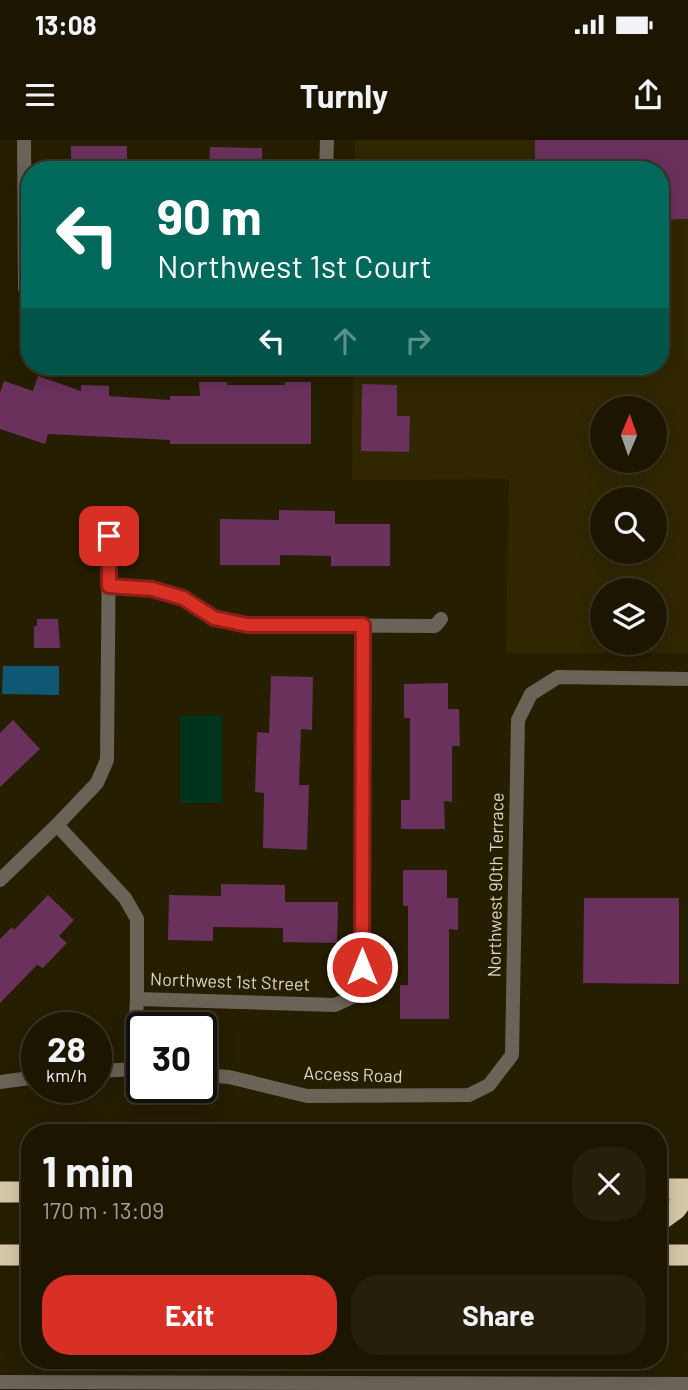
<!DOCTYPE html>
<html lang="en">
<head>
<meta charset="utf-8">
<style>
	body { margin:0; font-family:Barlow,sans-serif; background:#251f0b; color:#f1f3f6; height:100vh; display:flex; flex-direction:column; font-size:26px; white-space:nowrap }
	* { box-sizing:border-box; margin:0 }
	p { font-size:23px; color:#a09f99 }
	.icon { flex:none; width:38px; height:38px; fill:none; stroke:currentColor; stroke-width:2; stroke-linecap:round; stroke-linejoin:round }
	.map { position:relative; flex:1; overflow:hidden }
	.details { position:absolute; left:21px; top:984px; width:646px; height:245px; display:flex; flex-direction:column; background:#1c1601; border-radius:28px; box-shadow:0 4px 18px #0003,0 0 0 2px #3a3523 }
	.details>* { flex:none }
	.guide { position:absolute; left:21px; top:21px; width:648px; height:214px; border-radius:28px; box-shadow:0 4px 18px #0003,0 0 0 2px #3a3523; background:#00695c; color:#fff; overflow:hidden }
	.needle { width:46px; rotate:2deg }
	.controls { position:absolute; left:590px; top:256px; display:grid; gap:14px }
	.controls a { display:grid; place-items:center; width:77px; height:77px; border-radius:50%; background:#1c1601; box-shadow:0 4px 18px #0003,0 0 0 2px #3a3523; font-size:35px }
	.speed { position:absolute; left:21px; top:872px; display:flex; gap:14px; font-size:35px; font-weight:700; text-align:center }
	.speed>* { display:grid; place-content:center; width:91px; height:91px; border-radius:50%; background:#1c1601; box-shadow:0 4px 18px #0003,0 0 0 2px #3a3523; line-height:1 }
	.speed small { font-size:18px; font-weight:400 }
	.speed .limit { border:4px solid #111; border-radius:10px; background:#fff; color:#111 }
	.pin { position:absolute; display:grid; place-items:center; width:60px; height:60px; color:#fff; margin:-30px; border-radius:14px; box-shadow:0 4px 10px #0006 }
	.me { position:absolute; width:77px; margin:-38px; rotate:0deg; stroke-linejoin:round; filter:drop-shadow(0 0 5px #0008) }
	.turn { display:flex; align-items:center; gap:24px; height:147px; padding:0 21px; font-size:32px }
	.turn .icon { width:91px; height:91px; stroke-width:2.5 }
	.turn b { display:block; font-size:49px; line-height:60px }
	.lanes { display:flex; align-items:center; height:66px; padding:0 21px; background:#0003; justify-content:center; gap:35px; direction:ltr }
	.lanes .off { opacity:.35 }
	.round { display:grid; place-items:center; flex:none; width:74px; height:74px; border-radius:28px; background:#251f0b }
	.headline { display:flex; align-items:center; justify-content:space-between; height:119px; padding:0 21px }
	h1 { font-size:42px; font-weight:700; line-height:52px }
	.cta { display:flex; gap:14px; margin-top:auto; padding:14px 21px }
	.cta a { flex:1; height:80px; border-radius:28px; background:#d93025; color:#fff; font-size:28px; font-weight:700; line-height:80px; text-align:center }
	.cta a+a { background:#251f0b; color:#f1f3f6 }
	.status { display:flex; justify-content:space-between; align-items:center; height:49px; padding:0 35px; background:#1c1601; direction:ltr }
	.status svg { height:19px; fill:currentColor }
	header { display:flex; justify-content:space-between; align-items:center; height:91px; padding:0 21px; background:#1c1601; font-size:32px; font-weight:700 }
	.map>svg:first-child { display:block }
	.built { fill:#302700; fill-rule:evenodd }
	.green { fill:#00331c }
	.water { fill:#0f5772 }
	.building { fill:#69315c }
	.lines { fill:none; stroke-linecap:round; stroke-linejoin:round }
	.street { stroke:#6a6458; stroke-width:14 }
	.highway { stroke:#d6c7a6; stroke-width:21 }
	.route-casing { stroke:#8d1f18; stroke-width:18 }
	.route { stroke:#d93025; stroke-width:12 }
	.labels { text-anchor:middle; stroke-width:7; stroke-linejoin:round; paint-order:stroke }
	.street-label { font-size:18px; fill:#dcd8c7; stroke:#261e01 }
</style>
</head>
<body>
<div class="status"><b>13:08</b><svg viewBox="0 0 49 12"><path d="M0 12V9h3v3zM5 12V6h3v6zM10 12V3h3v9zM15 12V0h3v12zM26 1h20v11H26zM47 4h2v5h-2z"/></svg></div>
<header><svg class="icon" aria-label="menu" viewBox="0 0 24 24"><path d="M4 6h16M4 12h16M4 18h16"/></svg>Turnly<svg class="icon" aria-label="share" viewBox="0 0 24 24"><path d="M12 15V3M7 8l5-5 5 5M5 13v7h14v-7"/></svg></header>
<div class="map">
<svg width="688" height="1250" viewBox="0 0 688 1250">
	<rect width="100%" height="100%" fill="#261e01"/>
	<path class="built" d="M 355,0 L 688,0 L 688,513 L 506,513 L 509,339 L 352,340 L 353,226 L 660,226 L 660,30 L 354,30 ZM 602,268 L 654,268 L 654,320 L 602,320 ZM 602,359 L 654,359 L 654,411 L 602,411 ZM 602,450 L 654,450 L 654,502 L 602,502 Z"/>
	<polygon class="green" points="222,575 222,663 180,663 180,576"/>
	<polygon class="water" points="3,526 59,526 59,555 2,554"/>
	<g class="building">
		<polygon points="535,0 688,0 688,79 660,80 660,30 535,30"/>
		<rect x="71" y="6" width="56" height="24"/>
		<polygon points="210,7 262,8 262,30 209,30"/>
		<polygon points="38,236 81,251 81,245 109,246 109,256 170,260 170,256 200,256 199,242 227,242 227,245 285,245 285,242 311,242 311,304 170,304 170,300 48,294 45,304 0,289 0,253 4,241 33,251"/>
		<polygon points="362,244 397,245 397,276 410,276 409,312 361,311"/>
		<polygon points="279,370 335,371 335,384 390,384 390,426 331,426 331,416 280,415 280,425 220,425 220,379 279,380"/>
		<polygon points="37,479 58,479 60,508 34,508 34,486 37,486"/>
		<polygon points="271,536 313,537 312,590 301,589 299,645 309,645 307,710 263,708 264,653 255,652 257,592 269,593"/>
		<polygon points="448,543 448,569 459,569 460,606 452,606 452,662 444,661 445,689 401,689 401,660 410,660 410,578 404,578 404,544"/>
		<polygon points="13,580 40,609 0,647 0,593"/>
		<polygon points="403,730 447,730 447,758 458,758 458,790 449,789 449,879 400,879 400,845 408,845 408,766 403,766"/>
		<polygon points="221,744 285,745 285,762 338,762 337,803 283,802 283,788 213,787 213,801 168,800 169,755 221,756"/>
		<polygon points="48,755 74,780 59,796 67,803 43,828 37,825 0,863 0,799 12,787 14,790"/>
		<polygon points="584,758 679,758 679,844 583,843"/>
	</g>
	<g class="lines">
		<g class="street">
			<polyline points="24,0 25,148 30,159"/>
			<polyline points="326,30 327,0"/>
			<polyline points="109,395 107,620 97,643 57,685 125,758 137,779 137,859 133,928"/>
			<polyline points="109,446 152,449 183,458 214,478 247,485 435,486 441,479"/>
			<polyline points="0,740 57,685"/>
			<polyline points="137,859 335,865 361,853 363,485"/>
			<polyline points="96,931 140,929"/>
			<polyline points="201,935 229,937 307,956 469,955 489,945 512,915 518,580 531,554 558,537 688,539"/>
			<polyline points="0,942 37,937"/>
			<polyline points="0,1242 688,1244"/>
		</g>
		<g class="highway">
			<polyline points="658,1049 688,1049"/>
			<polyline points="0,1052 30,1052"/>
			<polyline points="658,1082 676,1069 688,1052"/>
			<polyline points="0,1115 30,1115"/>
			<polyline points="658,1115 688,1115"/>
		</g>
	</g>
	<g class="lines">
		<defs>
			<polyline id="route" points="109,396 109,446 152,449 183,458 214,478 247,485 363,485 362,827"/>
		</defs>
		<use href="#route" class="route-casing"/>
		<use href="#route" class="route"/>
	</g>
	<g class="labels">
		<g class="street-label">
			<text transform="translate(496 745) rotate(-89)" y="6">Northwest 90th Terrace</text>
			<text transform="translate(230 842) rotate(2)" y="6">Northwest 1st Street</text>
			<text transform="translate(353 935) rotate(2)" y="6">Access Road</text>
		</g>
	</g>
</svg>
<div class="controls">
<a><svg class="needle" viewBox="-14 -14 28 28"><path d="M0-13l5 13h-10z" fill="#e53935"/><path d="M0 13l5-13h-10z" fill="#a09f99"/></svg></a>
<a><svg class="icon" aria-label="search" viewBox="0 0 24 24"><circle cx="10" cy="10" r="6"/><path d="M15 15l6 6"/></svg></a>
<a><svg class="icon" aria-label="layers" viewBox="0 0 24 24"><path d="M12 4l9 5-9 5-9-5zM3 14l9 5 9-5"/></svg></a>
</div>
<div class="speed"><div>28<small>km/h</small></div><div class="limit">30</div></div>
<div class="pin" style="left:109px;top:396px;background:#d93025"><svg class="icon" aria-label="arrive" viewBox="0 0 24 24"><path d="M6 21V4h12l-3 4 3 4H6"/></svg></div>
<svg class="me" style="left:362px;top:827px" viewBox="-20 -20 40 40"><circle r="17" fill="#d93025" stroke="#fff" stroke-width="3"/><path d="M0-11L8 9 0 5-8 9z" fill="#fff"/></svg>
<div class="guide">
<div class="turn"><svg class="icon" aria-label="left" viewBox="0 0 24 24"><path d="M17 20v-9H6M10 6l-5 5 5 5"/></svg><div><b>90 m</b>Northwest 1st Court</div></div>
<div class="lanes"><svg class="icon" aria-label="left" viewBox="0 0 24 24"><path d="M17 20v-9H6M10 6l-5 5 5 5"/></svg><svg class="icon off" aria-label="ahead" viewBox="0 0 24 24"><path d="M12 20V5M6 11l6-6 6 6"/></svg><svg class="icon off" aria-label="right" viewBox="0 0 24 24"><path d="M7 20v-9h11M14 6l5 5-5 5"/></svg></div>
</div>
<section class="details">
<div class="headline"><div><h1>1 min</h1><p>170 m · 13:09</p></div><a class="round"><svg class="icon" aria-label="close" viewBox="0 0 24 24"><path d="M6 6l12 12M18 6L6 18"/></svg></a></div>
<div class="cta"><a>Exit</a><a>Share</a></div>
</section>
</div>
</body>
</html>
